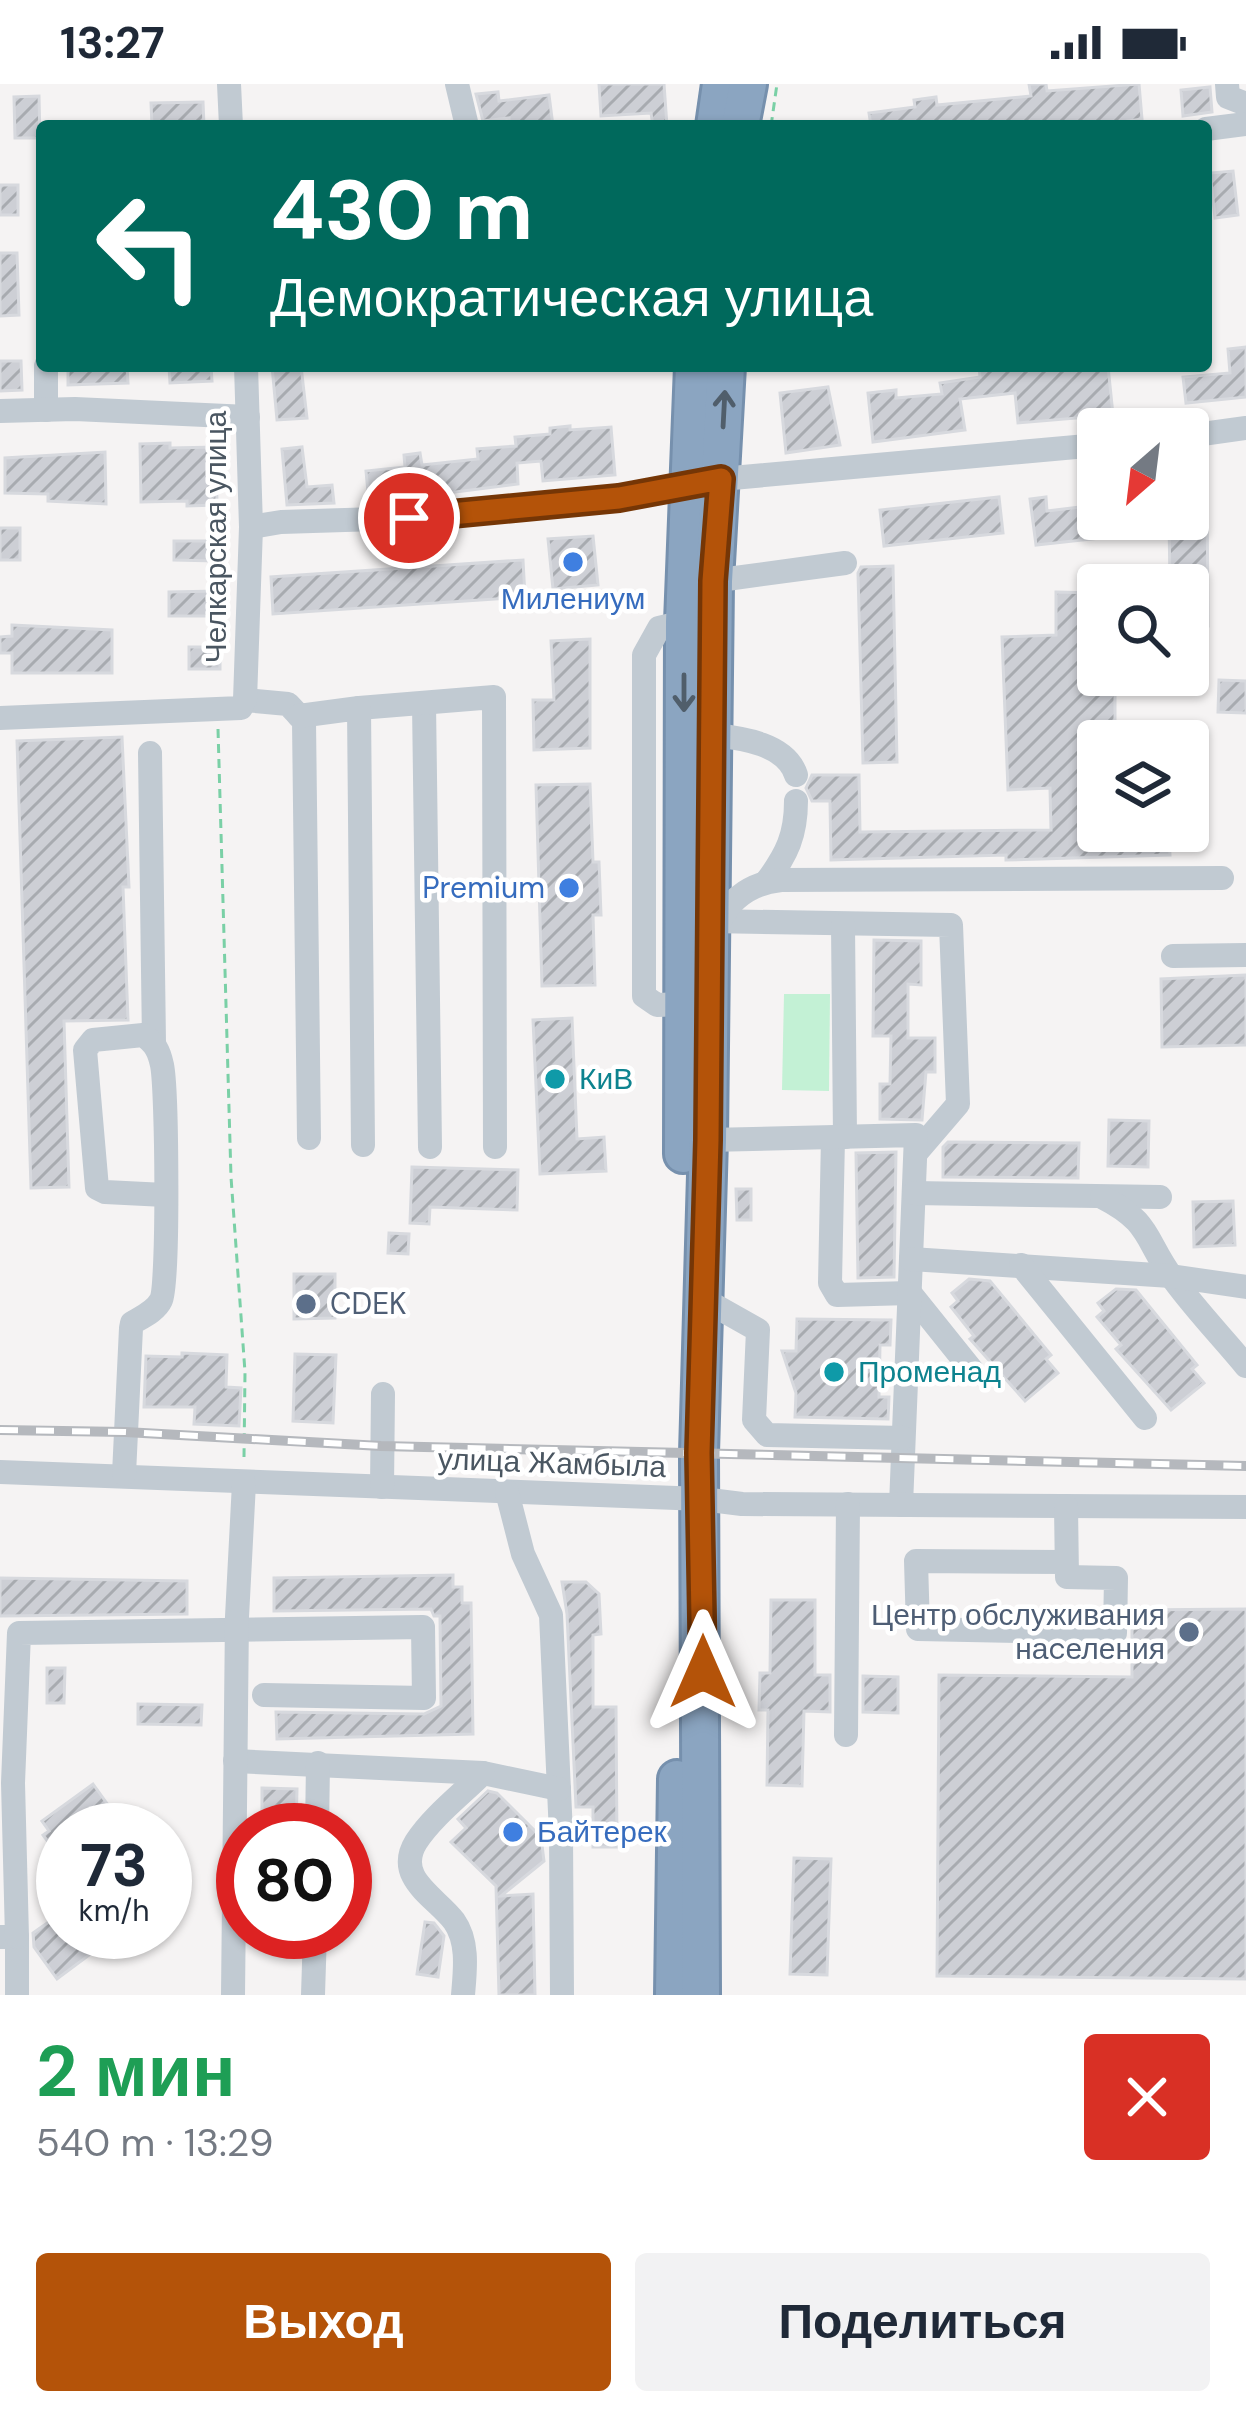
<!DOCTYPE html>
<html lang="ru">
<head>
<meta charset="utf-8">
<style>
	body { margin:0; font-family:"DM Sans",sans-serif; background:#f2f2f3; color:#1f2937; height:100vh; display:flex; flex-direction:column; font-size:45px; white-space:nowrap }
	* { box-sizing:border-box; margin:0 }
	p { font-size:39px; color:#747a83 }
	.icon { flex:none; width:66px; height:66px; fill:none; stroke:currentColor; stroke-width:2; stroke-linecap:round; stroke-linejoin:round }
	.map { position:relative; height:1911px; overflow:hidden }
	.side { display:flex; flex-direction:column; background:#fff; flex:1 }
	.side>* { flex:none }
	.guide { position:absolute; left:36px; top:36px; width:1176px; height:252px; border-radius:12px; box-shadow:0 3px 9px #0004; background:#00695c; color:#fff; overflow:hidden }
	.needle { width:78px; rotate:208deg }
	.buttons { position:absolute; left:1077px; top:324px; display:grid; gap:24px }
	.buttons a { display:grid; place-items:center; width:132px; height:132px; border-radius:12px; background:#fff; box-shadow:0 3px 9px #0004; font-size:60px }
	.speed { position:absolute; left:36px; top:1719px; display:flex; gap:24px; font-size:60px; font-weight:700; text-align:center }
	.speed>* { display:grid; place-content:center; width:156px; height:156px; border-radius:50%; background:#fff; box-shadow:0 3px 9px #0004; line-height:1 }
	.speed small { font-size:30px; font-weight:400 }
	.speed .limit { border:18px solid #d22; background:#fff; color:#111 }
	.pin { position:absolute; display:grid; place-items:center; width:102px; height:102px; color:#fff; margin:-51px; border:6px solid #fff; border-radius:50%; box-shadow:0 3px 12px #0007 }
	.me { position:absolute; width:132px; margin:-66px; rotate:0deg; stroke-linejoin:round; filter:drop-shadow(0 0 9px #0008) }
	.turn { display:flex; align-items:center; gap:42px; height:252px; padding:0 36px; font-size:54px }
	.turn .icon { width:156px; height:156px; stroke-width:2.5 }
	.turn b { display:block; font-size:84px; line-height:102px }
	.round { display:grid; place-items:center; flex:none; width:126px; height:126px; border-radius:12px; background:#f2f2f3 }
	.head { display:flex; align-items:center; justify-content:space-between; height:204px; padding:0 36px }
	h1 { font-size:72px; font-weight:700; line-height:90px; color:#1e9e55 }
	.cta { display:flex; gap:24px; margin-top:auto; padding:24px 36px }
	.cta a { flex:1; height:138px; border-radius:12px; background:#b45309; color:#fff; font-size:48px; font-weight:700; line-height:138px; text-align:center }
	.cta a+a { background:#f2f2f3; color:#1f2937 }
	.status { display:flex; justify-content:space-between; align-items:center; height:84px; padding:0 60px; background:#fff; direction:ltr }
	.status svg { height:33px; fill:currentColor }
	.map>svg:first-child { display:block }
	.pitch { fill:#c3f1d5 }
	.building { fill:url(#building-hatch); stroke:#d7d9de; stroke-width:3 }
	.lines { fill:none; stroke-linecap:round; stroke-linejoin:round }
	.highway-casing { stroke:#7690ad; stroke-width:42 }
	.path { stroke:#7ad0a6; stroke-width:3; stroke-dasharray:9 6; stroke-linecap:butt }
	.minor { stroke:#c1cad2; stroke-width:24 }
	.highway { stroke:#8ba5c1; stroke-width:36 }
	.rail-casing { stroke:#b5b8bd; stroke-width:10 }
	.rail { stroke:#fff; stroke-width:6; stroke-dasharray:18; stroke-linecap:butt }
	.oneway { stroke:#505e6b }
	.route-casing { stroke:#753606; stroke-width:30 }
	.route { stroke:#b45309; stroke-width:21 }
	.shop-dot { fill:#3f7fe0; stroke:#fff; stroke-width:4.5 }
	.culture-dot { fill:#0f9aa8; stroke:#fff; stroke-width:4.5 }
	.service-dot { fill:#5c6f8a; stroke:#fff; stroke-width:4.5 }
	.labels { text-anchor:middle; stroke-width:9; stroke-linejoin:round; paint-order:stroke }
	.street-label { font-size:30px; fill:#4a5661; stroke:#fff }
	.shop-label { font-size:30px; fill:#366cbe; stroke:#fff }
	.culture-label { font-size:30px; fill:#0d838f; stroke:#fff; text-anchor:start }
	.service-label { font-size:30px; fill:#4e5e75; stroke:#fff; text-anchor:start }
</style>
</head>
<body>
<div class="status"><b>13:27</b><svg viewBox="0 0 49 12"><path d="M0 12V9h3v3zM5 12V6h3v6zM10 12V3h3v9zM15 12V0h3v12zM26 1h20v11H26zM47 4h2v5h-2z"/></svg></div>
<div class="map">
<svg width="1246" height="1911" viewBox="0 0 1246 1911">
	<defs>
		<pattern id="building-hatch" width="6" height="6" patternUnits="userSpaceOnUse" patternTransform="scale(3)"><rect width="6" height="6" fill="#cdcfd5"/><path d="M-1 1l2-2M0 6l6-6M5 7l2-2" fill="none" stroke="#a8abb0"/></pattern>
	</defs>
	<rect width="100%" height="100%" fill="#f5f3f3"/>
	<polygon class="pitch" points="784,910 830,910 829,1007 782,1006"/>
	<g class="building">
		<polygon points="599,0 664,0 667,42 653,42 651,29 601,32"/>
		<polygon points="1029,0 1046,0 1047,7 1139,0 1142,35 1095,42 871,42 869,29 915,23 914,16 936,13 937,21 1031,12"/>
		<polygon points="1210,3 1212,28 1183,32 1181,6"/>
		<polygon points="498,8 499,17 549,11 553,42 509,42 509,34 483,37 476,10"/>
		<polygon points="39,12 40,54 15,54 14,13"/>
		<polygon points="203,18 204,42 152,42 151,19"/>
		<polygon points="1233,87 1238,131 1215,134 1210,89"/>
		<rect x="0" y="101" width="18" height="30"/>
		<polygon points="0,169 17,169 19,231 0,232"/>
		<polygon points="1246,263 1246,313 1186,319 1183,293 1230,289 1228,265"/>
		<polygon points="0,277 21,277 22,306 0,307"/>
		<polygon points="68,282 127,282 128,299 68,301"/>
		<polygon points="169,282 211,282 212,297 170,299"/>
		<polygon points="272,282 301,282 307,334 277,336"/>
		<polygon points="979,282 1108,282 1113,331 1018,339 1015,309 960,315 965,346 873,358 868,309 896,306 896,314 942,310 940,299 980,293"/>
		<polygon points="828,303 840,361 786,369 780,309"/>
		<polygon points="570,342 570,346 611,343 615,391 543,397 541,377 517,379 518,400 369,419 366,387 405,383 404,371 420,369 422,381 478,375 477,365 516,362 515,353 550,350 550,344"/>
		<polygon points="170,359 170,364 216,363 217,421 187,422 187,417 141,418 140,360"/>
		<polygon points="302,363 307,403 332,401 334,419 287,421 282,365"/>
		<polygon points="105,368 106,420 48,417 48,410 5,409 5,374"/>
		<polygon points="1188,394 1207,394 1208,542 1188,542 1188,501 1170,501 1169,435 1188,435"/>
		<polygon points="999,413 1003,449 884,462 880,426"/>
		<polygon points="1046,413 1047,427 1097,421 1101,454 1036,461 1030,415"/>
		<rect x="0" y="444" width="20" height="32"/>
		<polygon points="593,452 598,501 553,505 548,455"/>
		<polygon points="174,457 216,457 216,477 174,476"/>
		<polygon points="523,476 525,513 273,530 271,493"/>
		<polygon points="893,482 897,678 863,679 858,489 861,483"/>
		<polygon points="217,507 218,532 169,532 169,508"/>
		<polygon points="1056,508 1098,509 1098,591 1115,591 1115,657 1098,657 1098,747 1169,747 1170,771 1006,776 1006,771 831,776 830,717 812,717 806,704 812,691 859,691 860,748 1051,746 1050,704 1008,706 1002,553 1056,551"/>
		<polygon points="12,541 112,546 112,589 12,589 12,569 0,569 0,553 12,552"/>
		<polygon points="590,555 590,664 534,666 533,616 554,616 551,557"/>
		<rect x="189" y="563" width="31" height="22"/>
		<polygon points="1219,596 1246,597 1246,629 1218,628"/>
		<polygon points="122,653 129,803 123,803 128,936 64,937 69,1103 31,1104 17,657"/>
		<polygon points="590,700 593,778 599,778 601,831 593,831 595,901 542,902 536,701"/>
		<polygon points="874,856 921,857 921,901 908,900 908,954 935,954 935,988 926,988 922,1036 880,1035 880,1000 890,1000 891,952 873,952"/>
		<polygon points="1246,891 1246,961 1162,963 1161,895"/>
		<polygon points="572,934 577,1055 604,1053 606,1087 540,1090 533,936"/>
		<polygon points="1109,1036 1149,1037 1148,1083 1108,1082"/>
		<polygon points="948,1058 1079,1059 1078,1094 943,1093 943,1063"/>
		<polygon points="896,1068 894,1193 858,1194 856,1069"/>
		<polygon points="412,1083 518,1086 517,1126 430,1123 429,1140 410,1139"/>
		<polygon points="736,1105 751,1105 751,1136 737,1136"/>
		<polygon points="1233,1117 1235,1161 1194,1163 1193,1118"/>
		<polygon points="389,1149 409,1150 408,1170 388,1169"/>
		<polygon points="294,1190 335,1190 335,1234 294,1235"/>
		<polygon points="969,1195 990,1197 1051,1271 1046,1275 1058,1289 1025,1317 970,1255 974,1252 951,1223 958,1217 952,1209"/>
		<polygon points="1116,1205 1136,1206 1197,1281 1192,1285 1204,1299 1171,1326 1116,1265 1121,1261 1097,1233 1104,1227 1098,1219"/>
		<polygon points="797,1235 891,1236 890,1261 880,1261 879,1313 889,1313 888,1335 795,1333 796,1309 782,1267 796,1267"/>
		<polygon points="182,1269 227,1271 226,1303 241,1304 239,1342 194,1340 195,1323 144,1323 146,1272 182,1273"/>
		<polygon points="295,1270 336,1271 333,1339 293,1337"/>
		<polygon points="453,1491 453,1503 462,1503 462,1519 471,1519 473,1650 277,1655 276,1628 424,1630 441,1622 440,1532 434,1532 431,1525 274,1527 274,1494"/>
		<polygon points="0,1494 187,1497 187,1530 0,1532"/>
		<polygon points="562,1498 586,1498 599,1510 601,1550 593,1551 593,1623 616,1623 617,1763 593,1763 593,1723 576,1723 567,1530"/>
		<polygon points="771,1516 815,1516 815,1591 830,1591 830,1628 804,1627 802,1702 767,1701 768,1626 759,1626 760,1589 770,1589"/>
		<polygon points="1246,1525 1246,1895 937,1892 939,1591 1132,1593 1132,1526"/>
		<polygon points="47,1584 65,1584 64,1619 47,1619"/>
		<polygon points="863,1592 898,1593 898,1629 863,1628"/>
		<polygon points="138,1620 202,1621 201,1641 138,1640"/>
		<polygon points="93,1700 126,1746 63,1746 63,1778 43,1751 49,1747 42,1737"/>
		<polygon points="262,1704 297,1705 296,1746 262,1746"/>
		<polygon points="488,1707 497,1709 541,1753 544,1777 501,1812 533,1810 535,1911 499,1911 496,1802 451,1758 466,1744 458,1735"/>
		<polygon points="165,1766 188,1798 182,1803 188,1810 165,1827"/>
		<polygon points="794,1774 831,1775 827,1891 790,1890"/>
		<polygon points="63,1828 63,1848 120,1848 57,1895 34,1863 33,1849"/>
		<polygon points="425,1838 434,1839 444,1852 438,1893 417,1890"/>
		<polygon points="261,1848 295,1848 295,1865 261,1864"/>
	</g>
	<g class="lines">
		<defs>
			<g id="highway">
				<polyline points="715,42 721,0"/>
				<polyline points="740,42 748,0"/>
				<polyline points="683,1070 684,538 694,282"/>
				<polyline points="674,1911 677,1695"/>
				<polyline points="701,1911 699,1369 708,1056 714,497 726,282"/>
			</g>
		</defs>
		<use href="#highway" class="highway-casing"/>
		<g class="path">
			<polyline points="771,42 777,0"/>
			<polyline points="218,645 231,1093 245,1288 244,1373"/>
		</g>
		<g class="minor">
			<polyline points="229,0 231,42"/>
			<polyline points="457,0 467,42"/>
			<polyline points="1227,0 1228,13 1246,20"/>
			<polyline points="1206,45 1246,40"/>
			<polyline points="46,282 46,326"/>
			<polyline points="0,327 75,325 248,333"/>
			<polyline points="1188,352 1246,344"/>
			<polyline points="251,443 281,438 409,434 552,422 619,414 721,395 1098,361"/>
			<polyline points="705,498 845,479"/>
			<polyline points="245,616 288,620 304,637 309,1054"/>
			<polyline points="424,619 430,1063"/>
			<polyline points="359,624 494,613 495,1063"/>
			<polyline points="299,632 359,624 363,1061"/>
			<polyline points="0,634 241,624 245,616 251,443 246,282"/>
			<path d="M 714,651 C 742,654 786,660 796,691"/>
			<polyline points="150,669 154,959"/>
			<path d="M 767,797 C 787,770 796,751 796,717"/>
			<polyline points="709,837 951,841 958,1020 916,1069"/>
			<path d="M 720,837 C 732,812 754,799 781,796 L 1222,794"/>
			<polyline points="843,841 845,1053"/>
			<polyline points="1173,872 1246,871"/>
			<polyline points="683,920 657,921 644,912 644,571 659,544 684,538"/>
			<polyline points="833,1054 830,1199 837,1211 910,1209 975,1290"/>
			<polyline points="708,1056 916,1051 901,1421"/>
			<polyline points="914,1109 1160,1113"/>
			<path d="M 1102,1113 C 1153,1139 1144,1156 1174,1196 C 1196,1226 1222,1253 1246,1282"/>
			<polyline points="911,1175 1171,1192 1246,1203"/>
			<polyline points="1021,1181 1145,1334"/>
			<polyline points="703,1215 758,1246 754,1336 767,1351 903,1354"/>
			<polyline points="0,1388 702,1415 742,1420 1246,1423"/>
			<path d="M 124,1390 L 131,1244 L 132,1239 C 142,1233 156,1227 161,1216 C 169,1200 167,1005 162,981 C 159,967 155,959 143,951 L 93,956 L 85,966 L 97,1104 L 105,1108 L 165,1111"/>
			<polyline points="382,1403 383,1310"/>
			<polyline points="507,1408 523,1470 551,1531 561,1750 562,1911"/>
			<polyline points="1064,1478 916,1477 918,1545 1115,1549 1116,1494 1067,1493 1066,1422"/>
			<polyline points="846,1651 848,1420"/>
			<polyline points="235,1677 483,1689 559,1705"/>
			<polyline points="317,1746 318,1679"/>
			<polyline points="0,1853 17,1853 17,1911"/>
			<polyline points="17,1853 13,1699 19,1549 423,1543 424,1614 264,1611"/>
			<polyline points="233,1911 237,1533 244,1399"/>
			<polyline points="313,1911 315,1848"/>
			<path d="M 463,1911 C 465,1887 469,1858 454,1837 C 436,1813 394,1794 416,1758 C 432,1733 462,1710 483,1689"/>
		</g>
		<use href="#highway" class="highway"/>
		<defs>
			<polyline id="rail" points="0,1346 125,1348 381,1362 1246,1382"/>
		</defs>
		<use href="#rail" class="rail-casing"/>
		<use href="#rail" class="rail"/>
	</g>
	<defs><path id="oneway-shaft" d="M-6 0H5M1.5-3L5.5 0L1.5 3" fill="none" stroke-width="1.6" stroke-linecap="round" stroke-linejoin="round" transform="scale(3)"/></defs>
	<g class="oneway">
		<use href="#oneway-shaft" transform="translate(724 325) rotate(-87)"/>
		<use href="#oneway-shaft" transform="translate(684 609) rotate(90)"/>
	</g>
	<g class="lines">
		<defs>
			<polyline id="route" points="409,434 619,414 721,395 713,497 708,1056 699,1369 703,1588"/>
		</defs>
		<use href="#route" class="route-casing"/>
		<use href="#route" class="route"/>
	</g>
	<g class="shop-dot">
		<circle cx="573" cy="478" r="12"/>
		<circle cx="569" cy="804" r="12"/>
		<circle cx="513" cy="1748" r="12"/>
	</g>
	<g class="culture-dot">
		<circle cx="555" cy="995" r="12"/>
		<circle cx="834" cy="1288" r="12"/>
	</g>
	<g class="service-dot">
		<circle cx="306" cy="1220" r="12"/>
		<circle cx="1189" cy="1548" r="12"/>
	</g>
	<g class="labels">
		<g class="street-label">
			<text transform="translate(216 453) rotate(-90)" y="10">Челкарская улица</text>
			<text transform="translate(552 1379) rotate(2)" y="10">улица Жамбыла</text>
		</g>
		<g class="shop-label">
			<text x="573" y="525">Милениум</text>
			<text x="545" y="814" text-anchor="end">Premium</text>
			<text x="537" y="1758" text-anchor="start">Байтерек</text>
		</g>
		<g class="culture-label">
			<text x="579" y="1005">КиВ</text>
			<text x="858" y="1298">Променад</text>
		</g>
		<g class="service-label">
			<text x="330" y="1230">CDEK</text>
			<text x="1165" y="1541" text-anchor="end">Центр обслуживания<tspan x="1165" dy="34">наcеления</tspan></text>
		</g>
	</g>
</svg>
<div class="buttons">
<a><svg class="needle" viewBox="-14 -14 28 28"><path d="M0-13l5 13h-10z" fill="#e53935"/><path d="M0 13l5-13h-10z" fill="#747a83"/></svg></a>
<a><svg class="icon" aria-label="search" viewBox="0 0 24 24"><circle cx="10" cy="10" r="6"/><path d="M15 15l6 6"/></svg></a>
<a><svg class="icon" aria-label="layers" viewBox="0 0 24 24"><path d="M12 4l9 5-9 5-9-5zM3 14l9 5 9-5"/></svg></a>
</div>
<div class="speed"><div>73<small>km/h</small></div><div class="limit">80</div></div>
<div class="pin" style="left:409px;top:434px;background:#d93025"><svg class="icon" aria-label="arrive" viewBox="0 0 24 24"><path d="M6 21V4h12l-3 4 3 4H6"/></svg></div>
<svg class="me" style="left:703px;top:1588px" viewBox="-20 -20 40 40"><path d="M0-17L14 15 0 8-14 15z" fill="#b45309" stroke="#fff" stroke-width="4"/></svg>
<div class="guide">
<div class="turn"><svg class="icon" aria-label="left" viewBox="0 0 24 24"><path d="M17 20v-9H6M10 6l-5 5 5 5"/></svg><div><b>430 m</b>Демократическая улица</div></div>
</div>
</div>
<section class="side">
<div class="head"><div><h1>2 мин</h1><p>540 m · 13:29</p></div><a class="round" style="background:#d93025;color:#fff"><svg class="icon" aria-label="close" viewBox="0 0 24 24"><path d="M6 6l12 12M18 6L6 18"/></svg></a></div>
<div class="cta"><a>Выход</a><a>Поделиться</a></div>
</section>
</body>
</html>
